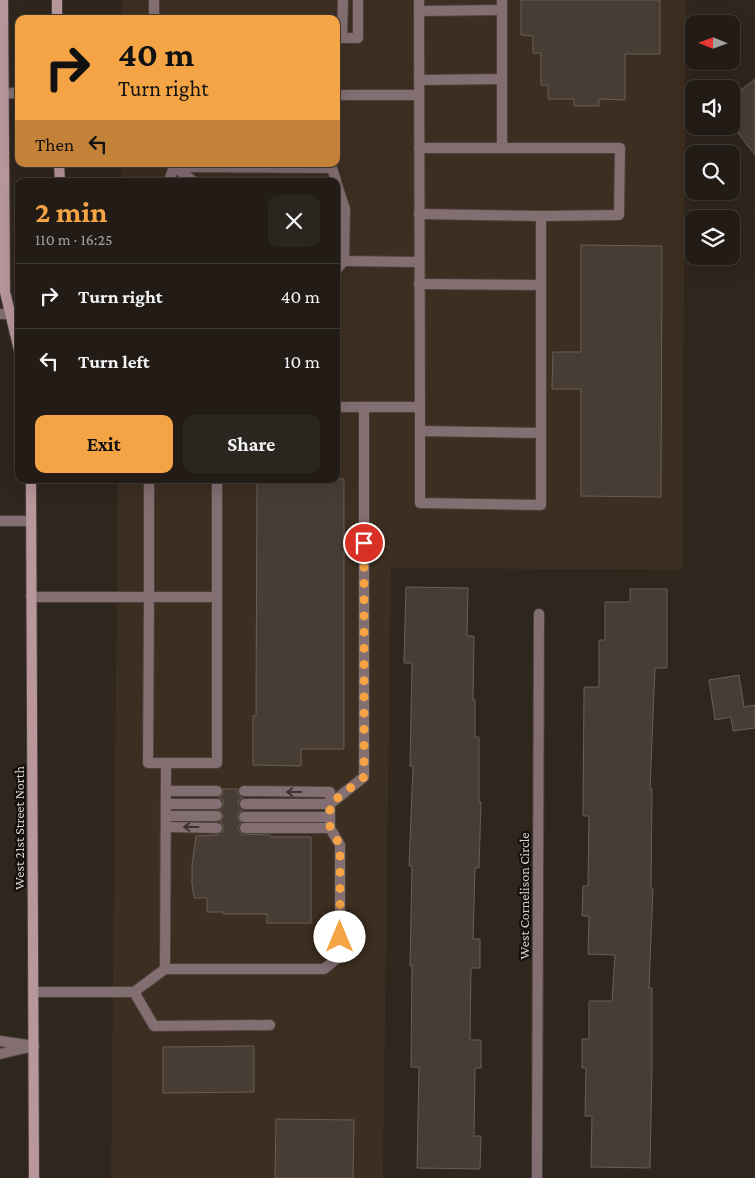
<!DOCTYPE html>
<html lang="en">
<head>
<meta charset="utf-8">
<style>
	body { margin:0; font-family:"Crimson Pro",serif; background:#2b251f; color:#f1f3f6; height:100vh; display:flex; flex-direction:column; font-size:19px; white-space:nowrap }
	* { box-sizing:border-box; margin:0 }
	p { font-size:16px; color:#a3a1a1 }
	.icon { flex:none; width:28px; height:28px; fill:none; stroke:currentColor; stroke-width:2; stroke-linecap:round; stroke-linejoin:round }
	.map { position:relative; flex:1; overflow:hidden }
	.sheet { position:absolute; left:15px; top:178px; width:325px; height:305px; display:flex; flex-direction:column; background:#231c16; border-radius:10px; box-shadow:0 5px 20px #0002,0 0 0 1px #403a35 }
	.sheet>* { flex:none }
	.hud { position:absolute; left:15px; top:15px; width:325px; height:152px; border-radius:10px; box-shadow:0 5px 20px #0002,0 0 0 1px #403a35; background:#f4a345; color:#111; overflow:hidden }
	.needle { width:32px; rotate:271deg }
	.buttons { position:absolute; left:685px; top:15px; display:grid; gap:10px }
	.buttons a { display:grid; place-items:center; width:55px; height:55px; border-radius:10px; background:#231c16; box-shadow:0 5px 20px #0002,0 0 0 1px #403a35; font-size:25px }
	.pin { position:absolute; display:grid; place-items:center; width:42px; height:42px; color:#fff; margin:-21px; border:2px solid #fff; border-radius:50%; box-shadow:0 1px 5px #0007 }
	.me { position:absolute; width:55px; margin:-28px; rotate:0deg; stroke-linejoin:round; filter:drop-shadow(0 0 4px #0008) }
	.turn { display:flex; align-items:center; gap:18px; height:105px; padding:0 20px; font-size:22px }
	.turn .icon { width:65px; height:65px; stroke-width:2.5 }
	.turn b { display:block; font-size:35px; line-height:42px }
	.then { display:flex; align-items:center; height:48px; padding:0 20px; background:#0003; gap:10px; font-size:19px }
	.round { display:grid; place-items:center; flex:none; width:52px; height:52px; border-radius:10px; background:#2b251f }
	.head { display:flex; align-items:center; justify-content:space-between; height:85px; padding:0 20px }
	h1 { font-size:30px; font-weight:700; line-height:38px; color:#f4a345 }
	.button { display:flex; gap:10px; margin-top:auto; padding:10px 20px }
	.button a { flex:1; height:58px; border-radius:10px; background:#f4a345; color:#111; font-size:20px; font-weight:700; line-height:58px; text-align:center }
	.button a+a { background:#2b251f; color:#f1f3f6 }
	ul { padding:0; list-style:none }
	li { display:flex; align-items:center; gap:15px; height:65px; padding:0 20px; border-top:1px solid #403a35 }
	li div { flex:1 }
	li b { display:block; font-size:19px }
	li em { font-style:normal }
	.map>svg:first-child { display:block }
	.built { fill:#3c2e21 }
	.building { fill:#473d35; stroke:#695f56 }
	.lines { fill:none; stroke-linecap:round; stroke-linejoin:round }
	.lane-casing { stroke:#4a413a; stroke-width:12 }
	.street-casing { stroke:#4a413a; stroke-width:12 }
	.secondary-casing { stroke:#4a413a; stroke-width:12 }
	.lane { stroke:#836e72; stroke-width:10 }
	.street { stroke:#836e72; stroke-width:10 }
	.secondary { stroke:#b7969c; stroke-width:10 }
	.oneway { stroke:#3b3130 }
	.route { stroke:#f4a345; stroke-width:9; stroke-dasharray:0 16.2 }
	.labels { text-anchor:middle; stroke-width:4.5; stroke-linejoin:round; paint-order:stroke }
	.street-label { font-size:14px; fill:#d6d0cb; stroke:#14100c }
</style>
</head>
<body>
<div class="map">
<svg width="755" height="1178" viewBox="0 0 755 1178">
	<rect width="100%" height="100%" fill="#2f261e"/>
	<polygon class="built" points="122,0 686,0 682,570 391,568 383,1178 111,1178 118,479 336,479 336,181 120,181 121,164 336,164 336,19 122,19"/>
	<g class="building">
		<polygon points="521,0 660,0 660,54 625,54 625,100 599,99 599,106 574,106 574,99 548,99 548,85 541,85 541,53 533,53 533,36 521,35"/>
		<polygon points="755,79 755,155 731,124 731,98"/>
		<polygon points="581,245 662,246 661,497 581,496 581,389 552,389 553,352 581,352"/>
		<polygon points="257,479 344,479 344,749 301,749 301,766 253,765 253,716 256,716"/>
		<polygon points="406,587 468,588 467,636 474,636 473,700 475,700 475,737 479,737 479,802 481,802 479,868 475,868 473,939 480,939 480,968 471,968 470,1040 481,1040 481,1068 475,1068 474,1136 481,1136 480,1169 417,1168 419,1067 411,1067 412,966 410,966 412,866 409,866 413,766 410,766 412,663 404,663"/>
		<polygon points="630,589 667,589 667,668 655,668 650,789 652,789 651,889 653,889 649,988 652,988 652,1067 650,1168 591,1167 592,1116 585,1116 586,1068 582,1068 582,1039 589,1039 589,1001 612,1001 615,955 588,954 589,916 582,916 583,886 588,886 589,816 583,816 584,687 599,687 599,640 605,640 605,602 630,602"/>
		<polygon points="739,675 744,707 755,705 755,728 733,731 731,717 715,720 709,680"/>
		<polygon points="223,789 238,789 238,795 243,798 239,800 238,804 243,810 238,813 237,817 241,823 238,828 239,831 242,834 270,835 270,837 311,837 311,923 267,923 267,914 223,914 223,912 207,912 207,898 194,898 192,884 192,865 196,836 217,835 223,831 223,825 220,822 224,816 220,810 224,804 223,800 219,798 223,794"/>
		<polygon points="254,1046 254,1092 163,1093 163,1047"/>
		<polygon points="276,1119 354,1120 353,1178 275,1178"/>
	</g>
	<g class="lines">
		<defs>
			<g id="lane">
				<polyline points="154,0 154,15 158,19"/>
				<polyline points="419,0 420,431"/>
				<polyline points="502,0 502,148"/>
				<polyline points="419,11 502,10"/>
				<polyline points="336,38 358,38 358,0"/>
				<polyline points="342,38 343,0"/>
				<polyline points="419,80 502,79"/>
				<polyline points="0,95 19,92"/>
				<polyline points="336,95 419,95"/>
				<polyline points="419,148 620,148 619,215 541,216"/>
				<polyline points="175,167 332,168 336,181"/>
				<polyline points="175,167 193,181"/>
				<polyline points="169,181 175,164"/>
				<polyline points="336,182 345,209 344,261 336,270"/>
				<polyline points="419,214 541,216 541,505 420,503 420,431 541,433"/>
				<polyline points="344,261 419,262"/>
				<polyline points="419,284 541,285"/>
				<polyline points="0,314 10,314"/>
				<polyline points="336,407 419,407"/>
				<polyline points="149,479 149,597 217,597"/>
				<polyline points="0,521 31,521"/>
				<polyline points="31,597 149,597 148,763 166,763 165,969 134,992 33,992"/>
				<polyline points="166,763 217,763 217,479"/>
				<polyline points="166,791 217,791"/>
				<polyline points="244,791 330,792 330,804 245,804"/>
				<polyline points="166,804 217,804"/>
				<polyline points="166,816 217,816"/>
				<polyline points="244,817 330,817"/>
				<polyline points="166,827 217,828"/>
				<polyline points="245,828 330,828"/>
				<polyline points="165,969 324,969 340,956 340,845 330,828 330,804 364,777 364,407"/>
				<polyline points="134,992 154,1026 270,1025"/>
			</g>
			<g id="street">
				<polyline points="0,1041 28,1045"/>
				<polyline points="0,1054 34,1046"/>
				<polyline points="537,1178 539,614"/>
			</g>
			<g id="secondary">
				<polyline points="3,0 5,292 19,350"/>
				<polyline points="57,0 57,19"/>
				<polyline points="59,164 60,181"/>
				<polyline points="31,479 34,1178"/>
			</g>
		</defs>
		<use href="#lane" class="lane-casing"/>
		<use href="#street" class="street-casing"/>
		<use href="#secondary" class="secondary-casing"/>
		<use href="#lane" class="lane"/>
		<use href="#street" class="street"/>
		<use href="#secondary" class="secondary"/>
	</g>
	<defs><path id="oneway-shaft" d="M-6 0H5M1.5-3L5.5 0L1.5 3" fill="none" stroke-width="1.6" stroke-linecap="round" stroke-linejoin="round" transform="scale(1.25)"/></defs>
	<g class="oneway">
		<use href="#oneway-shaft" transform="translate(294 792) rotate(-180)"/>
		<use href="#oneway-shaft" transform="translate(191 827) rotate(-180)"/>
	</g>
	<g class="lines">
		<polyline class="route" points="340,937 340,845 330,828 330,804 364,777 364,543"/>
	</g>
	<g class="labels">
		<g class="street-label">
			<text transform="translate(19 828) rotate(-90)" y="5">West 21st Street North</text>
			<text transform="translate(524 896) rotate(-90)" y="5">West Cornelison Circle</text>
		</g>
	</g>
</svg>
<div class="buttons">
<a><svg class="needle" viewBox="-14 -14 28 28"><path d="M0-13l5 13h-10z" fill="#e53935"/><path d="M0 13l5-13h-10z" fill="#a3a1a1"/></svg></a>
<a><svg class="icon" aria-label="sound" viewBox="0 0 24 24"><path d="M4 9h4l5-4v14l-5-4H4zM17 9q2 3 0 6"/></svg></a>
<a><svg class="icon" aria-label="search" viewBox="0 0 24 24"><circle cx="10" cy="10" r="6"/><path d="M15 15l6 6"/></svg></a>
<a><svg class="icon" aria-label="layers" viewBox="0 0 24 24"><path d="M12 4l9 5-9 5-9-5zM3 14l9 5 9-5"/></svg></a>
</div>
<div class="pin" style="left:364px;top:543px;background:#d93025"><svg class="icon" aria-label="arrive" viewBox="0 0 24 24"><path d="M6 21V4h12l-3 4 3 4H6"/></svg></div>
<svg class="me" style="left:340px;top:937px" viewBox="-20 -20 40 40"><circle r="19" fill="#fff"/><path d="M0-13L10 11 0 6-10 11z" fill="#f4a345"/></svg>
<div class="hud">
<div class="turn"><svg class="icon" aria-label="right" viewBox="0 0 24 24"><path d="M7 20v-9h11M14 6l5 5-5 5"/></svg><div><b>40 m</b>Turn right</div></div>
<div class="then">Then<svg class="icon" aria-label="left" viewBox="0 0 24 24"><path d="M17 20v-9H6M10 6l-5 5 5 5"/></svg></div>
</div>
<section class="sheet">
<div class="head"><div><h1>2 min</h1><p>110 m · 16:25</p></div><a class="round"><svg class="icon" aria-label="close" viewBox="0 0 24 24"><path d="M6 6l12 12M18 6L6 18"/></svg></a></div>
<ul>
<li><svg class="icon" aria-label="right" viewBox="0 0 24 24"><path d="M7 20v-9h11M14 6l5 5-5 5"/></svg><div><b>Turn right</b></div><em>40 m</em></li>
<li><svg class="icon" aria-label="left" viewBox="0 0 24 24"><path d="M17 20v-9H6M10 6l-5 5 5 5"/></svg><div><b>Turn left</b></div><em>10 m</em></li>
</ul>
<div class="button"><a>Exit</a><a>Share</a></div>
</section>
</div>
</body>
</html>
